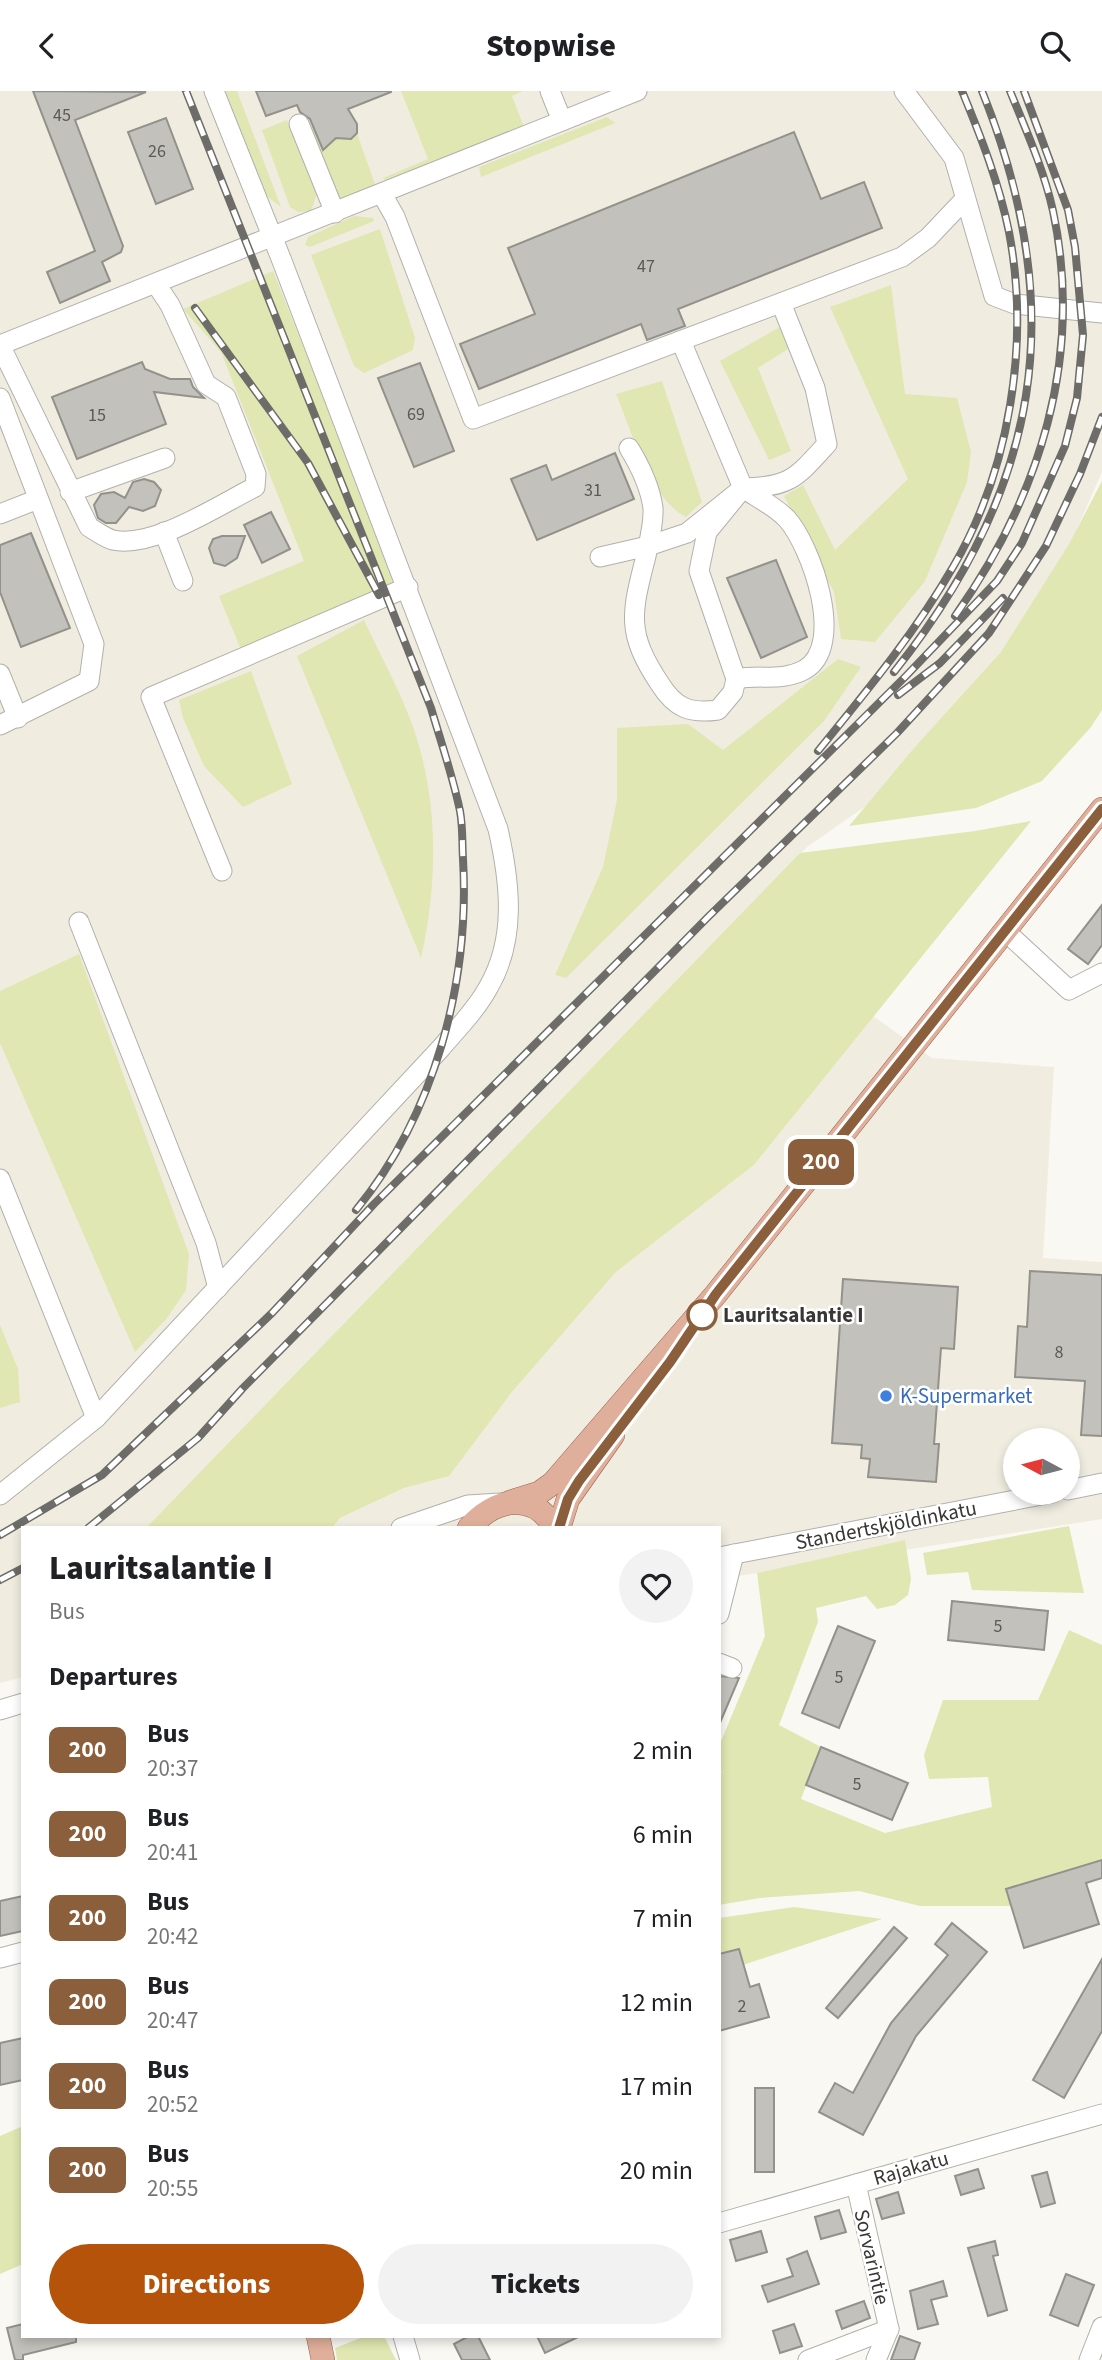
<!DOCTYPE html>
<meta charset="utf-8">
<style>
:root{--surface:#fff;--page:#f2f2f2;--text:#202124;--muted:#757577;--accent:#b45309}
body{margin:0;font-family:"Source Sans 3",sans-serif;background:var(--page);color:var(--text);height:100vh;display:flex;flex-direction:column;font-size:26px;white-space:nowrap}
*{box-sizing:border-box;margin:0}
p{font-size:23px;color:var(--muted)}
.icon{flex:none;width:38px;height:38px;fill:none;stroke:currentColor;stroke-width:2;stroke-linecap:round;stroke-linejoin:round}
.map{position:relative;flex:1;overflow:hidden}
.details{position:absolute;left:21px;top:1435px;width:700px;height:812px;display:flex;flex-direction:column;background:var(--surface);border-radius:0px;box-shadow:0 4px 10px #0003}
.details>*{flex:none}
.badge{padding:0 14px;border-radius:10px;font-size:24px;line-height:46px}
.needle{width:46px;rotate:277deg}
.tools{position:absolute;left:1003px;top:1337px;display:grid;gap:14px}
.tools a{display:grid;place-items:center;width:77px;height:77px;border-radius:50%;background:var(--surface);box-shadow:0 4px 10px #0003;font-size:35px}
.map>.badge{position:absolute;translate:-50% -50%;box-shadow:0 0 0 4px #fff}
h2{padding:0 28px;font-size:26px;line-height:63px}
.round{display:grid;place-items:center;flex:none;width:74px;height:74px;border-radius:37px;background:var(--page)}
.overview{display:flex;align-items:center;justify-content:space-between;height:119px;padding:0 28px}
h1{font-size:33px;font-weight:800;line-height:52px}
.action{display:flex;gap:14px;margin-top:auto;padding:14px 28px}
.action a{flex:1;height:80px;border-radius:42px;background:var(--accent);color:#fff;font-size:28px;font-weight:800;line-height:80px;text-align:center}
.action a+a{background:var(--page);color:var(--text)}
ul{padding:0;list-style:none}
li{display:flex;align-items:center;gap:21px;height:84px;padding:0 28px}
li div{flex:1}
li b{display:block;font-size:26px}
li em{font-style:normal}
li .badge{min-width:77px;font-weight:700;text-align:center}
header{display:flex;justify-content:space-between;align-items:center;height:91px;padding:0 28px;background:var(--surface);font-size:32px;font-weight:800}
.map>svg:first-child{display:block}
</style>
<header><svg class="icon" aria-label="back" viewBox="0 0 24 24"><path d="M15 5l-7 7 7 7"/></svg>Stopwise<svg class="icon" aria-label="search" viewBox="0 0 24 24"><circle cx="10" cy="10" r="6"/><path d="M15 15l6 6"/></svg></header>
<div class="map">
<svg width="1102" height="2269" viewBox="0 0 1102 2269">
<rect width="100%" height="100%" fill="#faf8f2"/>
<g fill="#f0ede0" fill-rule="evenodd">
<path d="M0,0h1102v381l-62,140 -131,164 -102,71 -651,674 -10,7h-123v149l-23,6z"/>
<path d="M873,925l59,42 122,9 -11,191 59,4v257l-383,60v-51h-387l8,-10 64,-30 45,-13 63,-83 104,-120 138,-107zM1015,1349h53v53h-53z"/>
</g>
<g fill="#e0e7b2">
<path d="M223,0h14l44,116 -12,-9 -7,-9z"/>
<path d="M401,0h122l-11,5 12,31 -139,53 -2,-2 45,-19z"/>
<path d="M349,20l26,73 -1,3 -36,13 -29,-72z"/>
<path d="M607,26l8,6 -134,54 -2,-10z"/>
<path d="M287,29l30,74 -6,17 -13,1 -8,-5 -28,-77z"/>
<path d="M354,125l19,2 1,3 -64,26 -5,-2 3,-8z"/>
<path d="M380,138l35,109 -2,12 -49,23 -10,-7 -43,-111z"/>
<path d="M273,180l124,310 -156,69 -22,-54 85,-35 -83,-209 -38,-43z"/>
<path d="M891,194l14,109 52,4 14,54 -4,30 -42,99 -50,61 -34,-3 -7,-47 -50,-96 19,-11 32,65 73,-71 -78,-172z"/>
<path d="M780,236l8,22 -30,19 33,83 -22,9 -49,-99z"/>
<path d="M662,290l40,121 -16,15c-37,-19 -54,-86 -70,-123z"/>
<path d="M1102,390v229l-11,17 -49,54 -66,27 -127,18 65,-78 87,-96 68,-108z"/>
<path d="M364,529c16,35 36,70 49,107 26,74 25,155 8,231l-124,-302z"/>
<path d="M838,568l23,8 -37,54 -258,257 -11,-3 48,-108 14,-67v-72l71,-4 35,26z"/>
<path d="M251,580l41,113 -49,23 -39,-41 -21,-48 -4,-18z"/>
<path d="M1031,730l-277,344 -138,107 -104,120 -63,84 -45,12 -64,30 -8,10h-186l654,-675 175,-22z"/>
<path d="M79,863l110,300 -3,36 -19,28 -32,34 -135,-309v-52z"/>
<path d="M0,1234l18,44 2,33 -20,6z"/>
<path d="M1069,1435l15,67 -112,-3 -4,-18 -41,3 -4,-22z"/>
<path d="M905,1449l6,39 -3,16 -13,10 -18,4 -11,-13 -50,12 2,14 -39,103 42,22 -20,52 84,34 107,-26 -4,-30 -59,2 -5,-24 19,-55h95l31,-70 33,15v215l-96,29 5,17h-91l-61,-15 -99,7 -41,7v-127l3,-7h-3v-25l46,-110 -8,-63z"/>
<path d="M794,1816l88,12 -139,46 -4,-16 -20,5v-36z"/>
<path d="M23,2035v138l-23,10v-138z"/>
<path d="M366,2245h18l12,24h-59l-2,-12z"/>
</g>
<g fill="#c2c1bb" stroke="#92918b" stroke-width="2">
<path d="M33,0l113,1 -71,28 48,126 -2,6 -19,10 8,19 -50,22 -13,-31 48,-21z"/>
<path d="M256,0h135v1l-43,17 9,15v9l-6,6 -15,-1 -13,12 -13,-31 -10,-7 -3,-7 -31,11z"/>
<path d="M166,27l27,71 -37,15 -28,-72z"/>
<path d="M794,41l27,67 43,-17 18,46 -204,81 7,17 -38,14 -6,-16 -162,65 -19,-45 75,-30 -27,-66z"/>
<path d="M142,271l3,7 25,10h20l3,8 11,11 -50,-6 12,32 -89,35 -25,-62z"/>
<path d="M420,272l34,88 -40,16 -36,-89z"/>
<path d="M615,362l19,46 -97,41 -26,-61 35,-14 6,15z"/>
<path d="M144,388l10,3 7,8 -6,16 -12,5 -14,-4 -13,16h-10l-8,-5 -4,-13 7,-11 13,-2 11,6 8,-16z"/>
<path d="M271,421l19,37 -28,14 -18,-38z"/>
<path d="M31,442l39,95 -49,19 -21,-55v-47z"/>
<path d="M222,445h23l-8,22 -12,8 -11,-3 -5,-15 4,-9z"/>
<path d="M776,469l31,77 -46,21 -34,-80z"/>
<path d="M1102,814v40l-14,19 -20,-15z"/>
<path d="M1030,1180l72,4v161l-21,-1 4,-54 -70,-4 3,-51 9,1z"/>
<path d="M843,1188l115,8 -4,62 -13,-1 -7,96h5l-3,38 -68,-5 2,-18 -9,-1 1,-13 -30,-2z"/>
<path d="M952,1510l96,10 -4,39 -96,-10z"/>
<path d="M838,1535l37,15 -36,87 -37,-15z"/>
<path d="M719,1585l20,2 -20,47z"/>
<path d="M821,1656l87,36 -16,37 -86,-35z"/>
<path d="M1102,1769v18l-16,5 13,41 -75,24 -18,-59z"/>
<path d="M23,1805v35l-23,5v-35z"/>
<path d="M952,1832l35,29 -71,84 -53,99 -44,-23 16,-29 18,10 38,-70 57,-68 -13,-11z"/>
<path d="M894,1836l13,11 -69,80 -12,-10z"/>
<path d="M739,1858l11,38 9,-3 10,33 -50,14v-77z"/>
<path d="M1102,1868v72l-38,67 -31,-18z"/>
<path d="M23,1947v42l-23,5v-42z"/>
<rect x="755" y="1997" width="19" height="84"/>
<path d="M978,2078l6,19 -23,7 -6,-19z"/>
<path d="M1047,2081l8,31 -14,4 -9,-31z"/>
<path d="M898,2101l6,21 -22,6 -6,-20z"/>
<path d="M839,2119l7,22 -25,7 -6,-22z"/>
<path d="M761,2140l6,21 -31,9 -6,-21z"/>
<path d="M995,2150l3,14 -5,1 14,54 -19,6 -20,-68z"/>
<path d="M807,2160l12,33 -51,18 -6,-16 31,-10 -6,-17z"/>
<path d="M1066,2183l28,11 -16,41 -28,-11z"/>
<path d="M943,2190l4,15 -16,4 7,24 -20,5 -8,-38z"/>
<path d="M864,2210l6,17 -28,11 -6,-18z"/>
<path d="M23,2233v12h53v6l-53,13v5h-8l-8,-32z"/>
<path d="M794,2233l8,22 -22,7 -7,-22z"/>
<path d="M469,2245h9l12,24h-28l-8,-16z"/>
<path d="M537,2245h43l-35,17z"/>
<path d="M900,2245l20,7 -6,17h-23z"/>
</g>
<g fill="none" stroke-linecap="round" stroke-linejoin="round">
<g stroke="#b2b0ab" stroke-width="21">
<g id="minor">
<path d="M550,0l12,30"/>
<path d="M904,0l50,67 40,138 21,8 87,9"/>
<path d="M299,33l36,89"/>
<path d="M382,103l13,23 78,202 429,-162 26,-19 37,-39"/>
<path d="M0,254l637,-254"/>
<path d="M0,254l89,182c7,4 16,11 24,13 40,9 106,-35 142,-53l1,-13 -30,-77 -20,-13 -36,-79 -14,-21"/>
<path d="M0,307l94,246 -5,37 -89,44"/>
<path d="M629,357c11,18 21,38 24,60 1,15 -4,34 -7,48 -15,58 -20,77 14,128 15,24 30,30 58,26l15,-18 3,-13 -37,-108 8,-39 36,-44 -62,-147"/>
<path d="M743,397c47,-1 53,-10 84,-44l-12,-56 -34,-85"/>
<path d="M70,401l95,-34"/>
<path d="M0,423l38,-15"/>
<path d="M164,441l19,49"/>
<path d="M600,466l48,-11 39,-13 56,-45c13,9 33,19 44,31 24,27 60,127 17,151 -23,12 -45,4 -68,9"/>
<path d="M0,583l18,44"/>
<path d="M222,780l-71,-174 257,-110"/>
<path d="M79,831l127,321 12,45"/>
<path d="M1005,840l64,59 33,-17"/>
<path d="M0,1088l96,239"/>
<path d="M1068,1399l34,-7"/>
<path d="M0,1404l96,-77 345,-370c16,-19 35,-38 47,-60 29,-49 22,-106 10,-159l-216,-568 -68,-170"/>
<path d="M401,1437l67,-23 32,-2"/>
<path d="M719,1466l333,-64"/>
<path d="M719,1523l15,-60"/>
<path d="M719,1572l13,5"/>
<path d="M0,1619l23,-7"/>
<path d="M0,1867l23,-6"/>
<path d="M719,2132l383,-109"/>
<path d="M403,2245l7,24"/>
<path d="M808,2269l81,-31 -33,-145"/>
<path d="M876,2269l13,-31"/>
<path d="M1089,2269l13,-33"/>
</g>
</g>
<g stroke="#97624c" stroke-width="24">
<g id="major">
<path d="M510,1411l29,-9 14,-10 163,-189 386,-485"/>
<path d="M469,1437c25,-29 64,-38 86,0"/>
<path d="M559,1437l9,-29 45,-64"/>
<path d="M318,2245l5,24"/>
</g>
</g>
<use href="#minor" stroke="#fff" stroke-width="19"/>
<use href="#major" stroke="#dfaf9b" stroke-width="23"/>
<g stroke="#6d6c69" stroke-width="8">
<g id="rail">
<path d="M186,0l245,617c10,34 22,69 29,103 3,16 2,33 3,48 7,123 -28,255 -107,351"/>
<path d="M195,217l113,155 71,132"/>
<path d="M955,525c85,-120 129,-259 98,-405 -9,-41 -27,-81 -43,-120"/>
<path d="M894,581c147,-184 176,-362 88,-581"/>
<path d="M898,604l42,-32 63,-65"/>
<path d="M818,660c48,-59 97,-118 135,-184 57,-97 77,-225 56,-335 -10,-49 -28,-95 -47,-141"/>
<path d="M88,1437l110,-90 45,-50 465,-471 189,-184 92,-100 57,-87 34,-72 22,-57"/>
<path d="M0,1444l102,-60 170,-162 102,-109 532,-528 91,-95 25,-38 43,-97 12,-48 6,-63 -8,-88 -7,-37 -44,-119"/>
<path d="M0,1489l23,-12"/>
</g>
</g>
<use href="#rail" stroke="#fff" stroke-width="5" stroke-dasharray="16" stroke-linecap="butt"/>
</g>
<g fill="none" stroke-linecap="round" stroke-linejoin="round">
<g stroke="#fff" stroke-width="16">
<path id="line" d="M559,1437l9,-29 11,-18 91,-119 46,-68 386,-485"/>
</g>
<use href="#line" stroke="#8b5e3c" stroke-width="10"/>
</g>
<circle fill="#fff" stroke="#8b5e3c" stroke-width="3.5" cx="702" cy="1224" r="14"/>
<circle fill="#3f7fe0" stroke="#fff" stroke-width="2.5" cx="886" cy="1305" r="7"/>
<g text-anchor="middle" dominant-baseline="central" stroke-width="5" stroke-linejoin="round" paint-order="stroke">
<g font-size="18" fill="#5a5a56">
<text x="62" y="24">45</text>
<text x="157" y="60">26</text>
<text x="646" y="175">47</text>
<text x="416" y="323">69</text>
<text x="97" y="324">15</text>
<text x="593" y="399">31</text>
<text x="1059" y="1261">8</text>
<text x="998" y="1535">5</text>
<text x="839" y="1586">5</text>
<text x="857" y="1693">5</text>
<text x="742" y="1915">2</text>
</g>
<g font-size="21" font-weight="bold" fill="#383735" stroke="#fff" text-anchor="start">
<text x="723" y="1224">Lauritsalantie I</text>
</g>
<g font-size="21" fill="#366cbe" stroke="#fff" text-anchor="start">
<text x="900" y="1305">K-Supermarket</text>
</g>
<g font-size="21" fill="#383735" stroke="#fff">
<text transform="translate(886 1434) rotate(-11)">Standertskjöldinkatu</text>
<text transform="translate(911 2077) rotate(-16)">Rajakatu</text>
<text transform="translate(872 2166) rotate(77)">Sorvarintie</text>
</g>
</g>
</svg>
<div class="tools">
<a><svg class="needle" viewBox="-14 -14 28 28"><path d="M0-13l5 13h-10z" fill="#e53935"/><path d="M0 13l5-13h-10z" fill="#757577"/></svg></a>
</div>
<b class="badge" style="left:821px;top:1071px;background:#8b5e3c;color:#fff">200</b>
<section class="details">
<div class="overview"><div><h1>Lauritsalantie I</h1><p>Bus</p></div><a class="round"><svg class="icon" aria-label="heart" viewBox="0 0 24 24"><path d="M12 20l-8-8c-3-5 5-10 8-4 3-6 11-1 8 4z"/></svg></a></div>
<h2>Departures</h2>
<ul>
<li><span class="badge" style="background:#8b5e3c;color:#fff">200</span><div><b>Bus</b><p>20:37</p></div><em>2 min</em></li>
<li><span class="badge" style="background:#8b5e3c;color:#fff">200</span><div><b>Bus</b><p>20:41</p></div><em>6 min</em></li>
<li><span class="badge" style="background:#8b5e3c;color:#fff">200</span><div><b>Bus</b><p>20:42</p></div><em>7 min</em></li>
<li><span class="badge" style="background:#8b5e3c;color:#fff">200</span><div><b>Bus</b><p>20:47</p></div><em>12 min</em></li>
<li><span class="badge" style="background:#8b5e3c;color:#fff">200</span><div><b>Bus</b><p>20:52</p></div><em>17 min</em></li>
<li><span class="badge" style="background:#8b5e3c;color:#fff">200</span><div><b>Bus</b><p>20:55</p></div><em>20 min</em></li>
</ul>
<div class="action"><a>Directions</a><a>Tickets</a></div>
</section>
</div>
